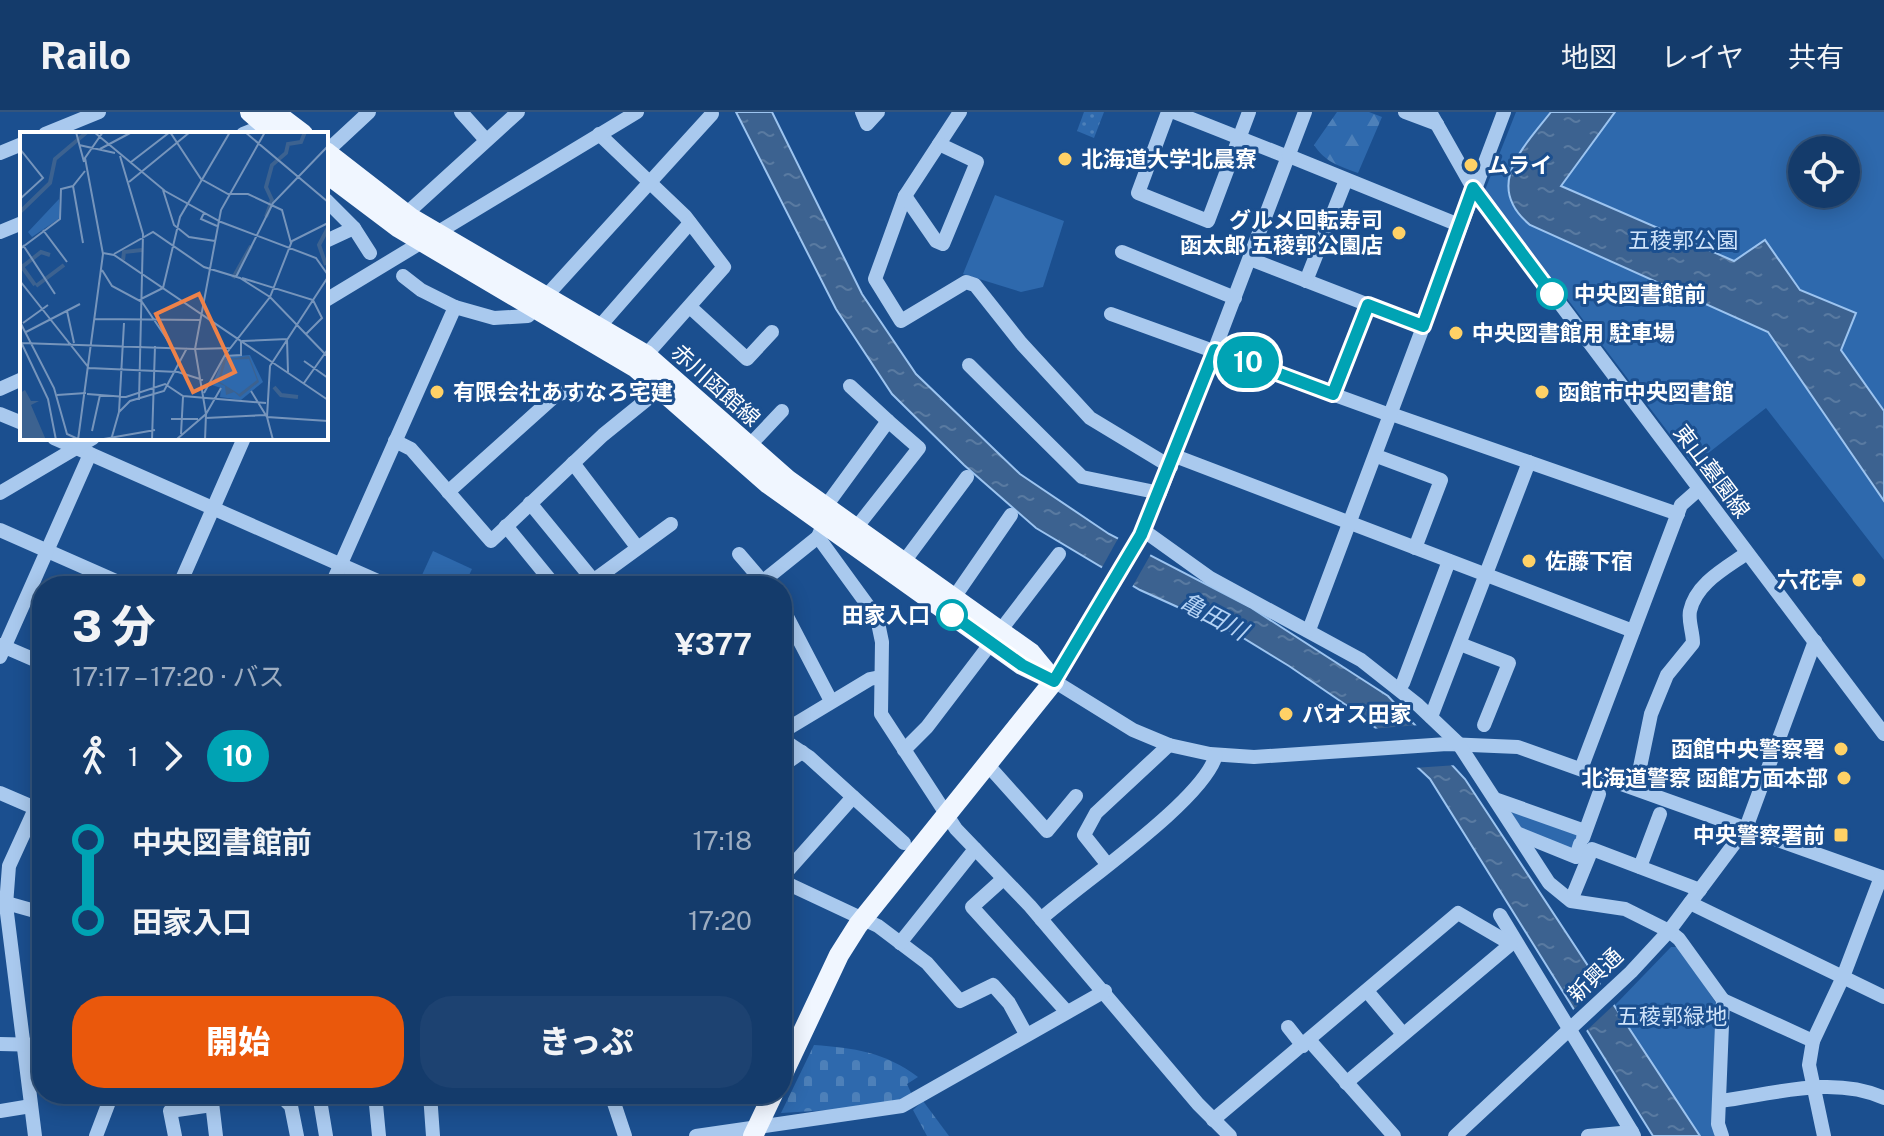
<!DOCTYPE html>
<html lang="ja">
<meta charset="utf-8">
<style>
:root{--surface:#143b6b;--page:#1d4271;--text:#f1f3f6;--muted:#9dadc1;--line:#33557e;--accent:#ea580c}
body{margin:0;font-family:"Public Sans","Noto Sans JP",sans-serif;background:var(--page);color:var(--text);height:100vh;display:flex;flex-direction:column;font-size:30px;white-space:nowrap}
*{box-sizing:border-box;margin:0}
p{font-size:26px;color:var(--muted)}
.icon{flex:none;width:44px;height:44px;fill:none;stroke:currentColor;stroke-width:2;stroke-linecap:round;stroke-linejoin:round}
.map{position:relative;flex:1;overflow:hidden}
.sheet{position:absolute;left:32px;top:464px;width:760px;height:528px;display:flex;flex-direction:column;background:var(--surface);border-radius:32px;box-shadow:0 4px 20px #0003,0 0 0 2px var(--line)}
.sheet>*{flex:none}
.badge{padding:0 16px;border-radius:26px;font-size:28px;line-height:52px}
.fabs{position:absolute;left:1788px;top:24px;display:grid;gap:16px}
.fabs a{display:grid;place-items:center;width:72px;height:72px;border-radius:50%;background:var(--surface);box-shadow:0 4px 20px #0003,0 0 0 2px var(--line);font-size:40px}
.map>.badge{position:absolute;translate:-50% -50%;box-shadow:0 0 0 4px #fff}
.legs{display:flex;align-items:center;gap:12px;height:88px;padding:0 40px;font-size:26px}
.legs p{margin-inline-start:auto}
.headline{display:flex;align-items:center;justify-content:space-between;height:136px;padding:0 40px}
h1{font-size:44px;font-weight:800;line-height:60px}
.primary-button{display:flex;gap:16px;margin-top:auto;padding:16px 40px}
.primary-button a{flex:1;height:92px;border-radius:32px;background:var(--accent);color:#fff;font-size:32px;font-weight:800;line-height:92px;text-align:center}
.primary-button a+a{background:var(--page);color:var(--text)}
ul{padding:0 40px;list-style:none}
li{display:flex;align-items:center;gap:28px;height:80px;font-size:30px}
li i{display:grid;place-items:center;width:12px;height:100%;margin:0 10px;background:currentColor}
li i::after{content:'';width:20px;height:20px;margin:-10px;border:6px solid;border-radius:50%;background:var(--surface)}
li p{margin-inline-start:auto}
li:first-child i{background:linear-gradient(#0000 50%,currentColor 0)}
li:last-child i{background:linear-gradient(currentColor 50%,#0000 0)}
header{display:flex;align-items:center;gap:48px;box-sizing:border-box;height:112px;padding:0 40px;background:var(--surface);border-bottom:2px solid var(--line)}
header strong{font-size:38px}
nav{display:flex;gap:44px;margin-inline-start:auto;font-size:28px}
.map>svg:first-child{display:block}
</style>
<header>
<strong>Railo</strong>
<nav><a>地図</a><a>レイヤ</a><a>共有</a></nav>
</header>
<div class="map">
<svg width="1884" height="1024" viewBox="0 0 1884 1024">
<defs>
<pattern id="grass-dots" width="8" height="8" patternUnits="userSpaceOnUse" patternTransform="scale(2)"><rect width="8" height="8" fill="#2e69ad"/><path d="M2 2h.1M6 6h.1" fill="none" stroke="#4d80b9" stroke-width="1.8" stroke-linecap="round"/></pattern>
<pattern id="forest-firs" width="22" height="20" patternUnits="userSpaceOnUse" patternTransform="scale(2)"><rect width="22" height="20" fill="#2e69ad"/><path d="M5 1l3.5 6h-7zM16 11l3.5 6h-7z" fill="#4d80b9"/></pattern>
<pattern id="cemetery-stones" width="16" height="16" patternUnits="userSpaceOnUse" patternTransform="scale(2)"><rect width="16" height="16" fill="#2e69ad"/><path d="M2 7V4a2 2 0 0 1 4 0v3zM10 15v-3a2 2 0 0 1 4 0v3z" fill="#4d80b9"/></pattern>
<pattern id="water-ripples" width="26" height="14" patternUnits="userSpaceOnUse" patternTransform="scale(2)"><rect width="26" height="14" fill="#3c6290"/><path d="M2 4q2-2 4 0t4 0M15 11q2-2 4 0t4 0" fill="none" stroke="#597aa1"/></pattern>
</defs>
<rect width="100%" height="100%" fill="#1b4f8f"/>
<path fill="url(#grass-dots)" d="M1084,0h20l-10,26 -17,-7z"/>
<path fill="url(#forest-firs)" d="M1337,0h32l13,5 -24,56c-19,-7 -33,-11 -44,-28z"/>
<g fill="url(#cemetery-stones)">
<path d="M814,933c40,3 71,7 104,32l-11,7 5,11 -33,12 -98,6z"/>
<path d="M923,989l26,35h-22l-14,-26z"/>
</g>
<g fill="#2e69ad" fill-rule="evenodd">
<path d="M1516,0h368v448l-118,-152 -73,57 -208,-275zM1802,38h44v44h-44z"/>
<path d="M995,83l69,26 -21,66 -22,5 -58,-18z"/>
<path d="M433,439l39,18 -8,17h-47z"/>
<path d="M1509,696l71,24 -8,20 -49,-20z"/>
<path d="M1671,835h8l37,56 -2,133h-19l-80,-131z"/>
</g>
<g fill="url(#water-ripples)" stroke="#9cc4f0" stroke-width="2">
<path d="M736,0h36l90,182 54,80 104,100 89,60 141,73 138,89 77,83 235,357h-47l-223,-357 -65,-61 -76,-52 -54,-33 -95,-43 -104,-62 -72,-63 -72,-71 -56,-85z"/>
<path d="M1551,0h64l-54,74 173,75 31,-21 35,50 56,23 -15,37 43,61v90l-116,-169 -238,-107c-47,-39 -7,-77 21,-113z"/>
</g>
<g fill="#1b4f8f">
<path d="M1120,423l32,17 -21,37 -31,-18z"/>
<path d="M1420,613l37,40 -44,3 -43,-39z"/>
<path d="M1603,870l14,20 -32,30 -13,-21z"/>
</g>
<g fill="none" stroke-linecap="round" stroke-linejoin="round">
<g stroke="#a9c9ee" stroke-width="14">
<path d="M461,0l25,28"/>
<path d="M862,0l5,12 11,-12"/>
<path d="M960,0l-55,84 -30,83 26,42 65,-39 9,3 46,58 69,75 81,49"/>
<path d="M1168,0l-30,81 70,28 41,-109"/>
<path d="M1174,0l114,45"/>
<path d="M1305,0l-145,381 -34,70 -72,118 79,49 36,15 41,9 44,3 193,-13 71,3 366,131"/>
<path d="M1405,0l32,12"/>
<path d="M1430,0l43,76 411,546"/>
<path d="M45,22l54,-22"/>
<path d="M243,22l10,-4 14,-15"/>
<path d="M599,22l86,82 39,51 -78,88"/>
<path d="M326,40l43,-40"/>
<path d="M0,41l22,-9"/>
<path d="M1289,44l170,69"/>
<path d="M905,84l31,45 7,3 34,-82 -38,-18"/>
<path d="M326,88l28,28 16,25"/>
<path d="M406,102l112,-102"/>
<path d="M0,120l22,-9"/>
<path d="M326,129l28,-13"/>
<path d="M1122,140l113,46"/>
<path d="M1250,147l173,67"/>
<path d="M403,164l18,14 34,17"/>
<path d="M1306,169l38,-96"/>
<path d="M326,188l311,-188"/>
<path d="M690,195l57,52 25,-27"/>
<path d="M1111,202l279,101"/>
<path d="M600,214l90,-103"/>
<path d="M969,253l113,112 78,16"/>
<path d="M850,274l38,35"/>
<path d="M0,277l22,-10"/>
<path d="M1333,282l35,-89"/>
<path d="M0,302l22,9"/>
<path d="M1391,302l287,100"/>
<path d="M54,326l335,148"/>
<path d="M395,329l16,8 80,92 112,-106 58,-47"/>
<path d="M749,334l33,-35"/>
<path d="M1175,344l458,175"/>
<path d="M1382,346l59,22 -26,68"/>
<path d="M573,351l64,84"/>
<path d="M448,380l108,-97 10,-3 10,3"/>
<path d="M0,381l93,-55"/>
<path d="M530,391l63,77"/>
<path d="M826,394l62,-85 31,27 -63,80"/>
<path d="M823,413l-5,12 59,81 5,24 -1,72 75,115 74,77 168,198 32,32"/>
<path d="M506,414l49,60"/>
<path d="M0,418l127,56"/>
<path d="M1143,418l67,48 151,82 57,45 40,38 91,140 22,18 54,8 44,22 10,8 44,61 -5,124 4,12"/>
<path d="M739,442l23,27"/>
<path d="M903,451l64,-86"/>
<path d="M179,474l65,-148"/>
<path d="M331,474l124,-279 39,11 34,-2 184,-202"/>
<path d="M586,474l85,-62"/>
<path d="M694,474l6,-4 2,4"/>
<path d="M757,474l61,-49"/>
<path d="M953,487l58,-84"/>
<path d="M782,495l49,94"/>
<path d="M1309,518l195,-518"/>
<path d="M1000,519l59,-77"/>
<path d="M1460,532l49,19 -25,62"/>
<path d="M0,533l42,18"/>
<path d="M0,545l90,-203"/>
<path d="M1403,571l46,-122"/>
<path d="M1431,605l98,-255"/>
<path d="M782,620l88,-53 10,-2"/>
<path d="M782,627l27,18 95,86"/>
<path d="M904,638l23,-23 64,-84"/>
<path d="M986,651l61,68 29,-35"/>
<path d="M782,654l20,-14"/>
<path d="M1581,657l100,-264 17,-15"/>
<path d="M1639,660l12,-58 16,-39 26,-32c0,-11 -5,-22 -3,-32 6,-28 36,-43 57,-58"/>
<path d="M0,681l42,18"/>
<path d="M1495,687l90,32"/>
<path d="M35,697l-26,57 -3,39 29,231"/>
<path d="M1519,722l57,23 4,-13"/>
<path d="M1583,726l16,-44"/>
<path d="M1107,752l-23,-29 12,-22 73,-68"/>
<path d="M1640,755l20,-53"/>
<path d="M782,765l71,-80"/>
<path d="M1002,768l-30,27 95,105"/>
<path d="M782,769l96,45 49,37 33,38 33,-16 16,18 17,31"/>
<path d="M1574,781l18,-44 108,41"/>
<path d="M1690,791l194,94"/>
<path d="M0,794l10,-2 32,9"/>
<path d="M1500,803l132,217"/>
<path d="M1041,807c40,-36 163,-119 175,-164"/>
<path d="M900,831l75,-94"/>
<path d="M1367,879l36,43"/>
<path d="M1723,888l90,41"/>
<path d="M1288,915l15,19"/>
<path d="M1309,928l85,96"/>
<path d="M0,932l42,1"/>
<path d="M211,982l5,42"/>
<path d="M279,982l12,12 6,30"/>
<path d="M319,982l7,42"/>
<path d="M375,982l4,42"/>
<path d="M430,982l3,42"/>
<path d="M611,982l14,42"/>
<path d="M1720,989c53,-7 114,-26 164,-3"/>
<path d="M0,999l31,-5"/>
<path d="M1213,1008l245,-207 53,31 -165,139"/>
<path d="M96,1024l16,-42"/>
<path d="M175,1024l-5,-25 42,-6"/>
<path d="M696,1024l206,-30 203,-115"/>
<path d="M1455,1024l176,-164 38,-41 77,-103 69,-187"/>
<path d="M1588,1024l44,-4 2,4"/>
<path d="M1824,1024l-15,-71 4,-24 30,-64 38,-100"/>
</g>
<g stroke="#f0f6ff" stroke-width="20">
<path d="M250,0l25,22"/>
<path d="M274,0l29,22"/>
<path d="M326,40l85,66 235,137 142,125 243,173 23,28"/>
<path d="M326,61l73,55 237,140 131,115 255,182 25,12"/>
<path d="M782,964l57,-121 19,-30 196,-244"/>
<path d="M753,1024l20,-42"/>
</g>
</g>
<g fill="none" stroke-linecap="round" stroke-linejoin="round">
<g stroke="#fff" stroke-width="18">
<path id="line-1" d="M952,503l70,50 32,16 87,-146 74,-185 118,44 35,-89 55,21 50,-138 79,106"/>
</g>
<use href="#line-1" stroke="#00a3b4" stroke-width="12"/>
</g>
<g fill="#ffd166" stroke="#1b4f8f" stroke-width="3">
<circle cx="1065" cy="47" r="8"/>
<circle cx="1471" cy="53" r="8"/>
<circle cx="1399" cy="121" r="8"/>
<circle cx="1456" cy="221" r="8"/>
<circle cx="437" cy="280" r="8"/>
<circle cx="1542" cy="280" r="8"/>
<circle cx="1529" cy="449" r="8"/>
<circle cx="1859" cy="468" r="8"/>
<circle cx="1286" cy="602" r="8"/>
<circle cx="1841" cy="637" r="8"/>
<circle cx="1844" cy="666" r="8"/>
<rect x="1833" y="715" width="16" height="16" rx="4"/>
</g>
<g fill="#fff" stroke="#00a3b4" stroke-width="4">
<circle cx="1552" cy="182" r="14"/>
<circle cx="952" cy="503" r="14"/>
</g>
<g text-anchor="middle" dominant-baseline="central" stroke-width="6" stroke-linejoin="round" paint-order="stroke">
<g font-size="22" font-weight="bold" fill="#fff" stroke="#1b4f8f" text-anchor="start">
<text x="1081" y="47">北海道大学北晨寮</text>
<text x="1487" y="53">ムライ</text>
<text x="1383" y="108" text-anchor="end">グルメ回転寿司<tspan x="1383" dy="25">函太郎 五稜郭公園店</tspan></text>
<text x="1472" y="221">中央図書館用 駐車場</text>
<text x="453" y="280">有限会社あすなろ宅建</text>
<text x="1558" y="280">函館市中央図書館</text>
<text x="1545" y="449">佐藤下宿</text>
<text x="1843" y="468" text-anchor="end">六花亭</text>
<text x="1302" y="602">パオス田家</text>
<text x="1825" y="637" text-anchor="end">函館中央警察署</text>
<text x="1828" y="666" text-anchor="end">北海道警察 函館方面本部</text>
<text x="1825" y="723" text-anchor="end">中央警察署前</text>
</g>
<g font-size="22" fill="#cfe3fa" stroke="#1b4f8f">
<text x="1683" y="128">五稜郭公園</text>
<text x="1672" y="904">五稜郭緑地</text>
</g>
<g font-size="22" font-weight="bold" fill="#fff" stroke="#1b4f8f" text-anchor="start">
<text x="1574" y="182">中央図書館前</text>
<text x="930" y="503" text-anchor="end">田家入口</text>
</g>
<g font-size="22" fill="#fff" stroke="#1b4f8f">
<text transform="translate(716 273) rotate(42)">赤川函館線</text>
<text transform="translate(1712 359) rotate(53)">東山墓園線</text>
<text transform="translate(1595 863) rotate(-44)">新興通</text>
</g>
<g font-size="24" font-style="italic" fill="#b5d3f5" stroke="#1b4f8f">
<text transform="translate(1214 504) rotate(28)">亀田川</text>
</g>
</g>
<g transform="translate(20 20)">
<rect width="308" height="308" fill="#1b4f8f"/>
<path d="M39,67l1,19 -28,19 -4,-5zM230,223l13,27 -22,18 -21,-3 1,-9 -9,-3 12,-28z" fill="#2e69ad"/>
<path d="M229,224l10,26 -19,15 -6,-5 -8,3 -1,-9 -7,-3 5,-23zM229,227l8,21 -18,14 -19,-12 6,-22zM5,258l6,11h8l-8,4 15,35h-26v-47z" fill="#3c6290" fill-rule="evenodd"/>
<path fill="none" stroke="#3c6290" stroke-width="4" d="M0,80l30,-29 5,-24 32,-27M246,85l6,-17 -6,-13 6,-22 14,-12 2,-9 13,-2 4,-10M103,128l1,-8 18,-2M0,132l15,21M306,133l-7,-20 9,-17M2,135l19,-15 9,3M213,146l18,-32M16,154l28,-21M254,255l7,8 17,2"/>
<path fill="none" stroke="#7695bc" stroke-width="2" d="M56,0l8,30M74,0l71,59 56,31 95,36 12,17M225,0l83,70M59,13l36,8M0,17l23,29 -23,21M80,17l32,-17M100,24l23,78 -4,166M111,30l39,-30 31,47 27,15h20l34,16 9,33M109,50l61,-50M53,54l10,57M143,58l11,35 15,12 26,4M184,81l-3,6 16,7M23,98l24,32M3,113l32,49M0,117l40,-30 1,-30 12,-3 12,-15M83,121l11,2 214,145M94,122l39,-22 51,35 36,11 30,19 58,60M82,138l10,16 30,16 29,43M216,145l37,-74 55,-57M222,146l71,22 9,18 -16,16M0,149l69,87 89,4 25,8M119,168l24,-12 17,-71 50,-85M47,179l7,32M75,187l106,1M0,190l34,66 13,46 11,5M3,191l25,-18M6,200l54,-28M222,209l45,-2 1,33M1,210l27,57 8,41M1,211l174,6M175,217l26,-139 44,-78M205,224l16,-1v-14M284,229l24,17M284,251l24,-34M231,259l16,26 61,4M184,261l21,-38 45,-58 22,-56 36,-18M67,262l39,3 39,-13 18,12 83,7M37,263l29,-2M99,280l5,-89M186,286l60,-3M151,287h27M72,299l8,-36M161,302l2,-37M157,307l29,-25 -11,-65 36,-1M58,308l25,-186 -18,-96 18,-26M78,308l57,-10M91,308l8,-28 11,-11 34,-10 23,-43M132,308l3,-94M135,308h36M185,308l1,-26 15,-26M253,308l-6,-23 3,-51 58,-89"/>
<path fill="#ee8249" fill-opacity="0.15" stroke="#ee8249" stroke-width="4" d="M179,162l36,78 -42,20 -37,-78z"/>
<rect width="308" height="308" fill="none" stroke="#fff" stroke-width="4"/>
</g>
</svg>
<div class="fabs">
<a><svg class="icon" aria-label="locate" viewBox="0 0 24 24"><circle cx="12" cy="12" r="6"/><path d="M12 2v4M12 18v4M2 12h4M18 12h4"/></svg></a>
</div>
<b class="badge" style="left:1248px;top:250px;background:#00a3b4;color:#fff">10</b>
<section class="sheet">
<div class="headline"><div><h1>3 分</h1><p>17:17 – 17:20 · バス</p></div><b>¥377</b></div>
<div class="legs"><svg class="icon" aria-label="walk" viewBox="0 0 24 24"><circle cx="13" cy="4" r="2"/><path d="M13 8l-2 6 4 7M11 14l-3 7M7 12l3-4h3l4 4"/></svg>1<svg class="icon" aria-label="forward" viewBox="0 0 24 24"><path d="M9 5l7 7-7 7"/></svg><b class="badge" style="background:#00a3b4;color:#fff">10</b></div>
<ul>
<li><i style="color:#00a3b4"></i><b>中央図書館前</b><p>17:18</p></li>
<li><i style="color:#00a3b4"></i><b>田家入口</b><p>17:20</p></li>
</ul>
<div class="primary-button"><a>開始</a><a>きっぷ</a></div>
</section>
</div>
